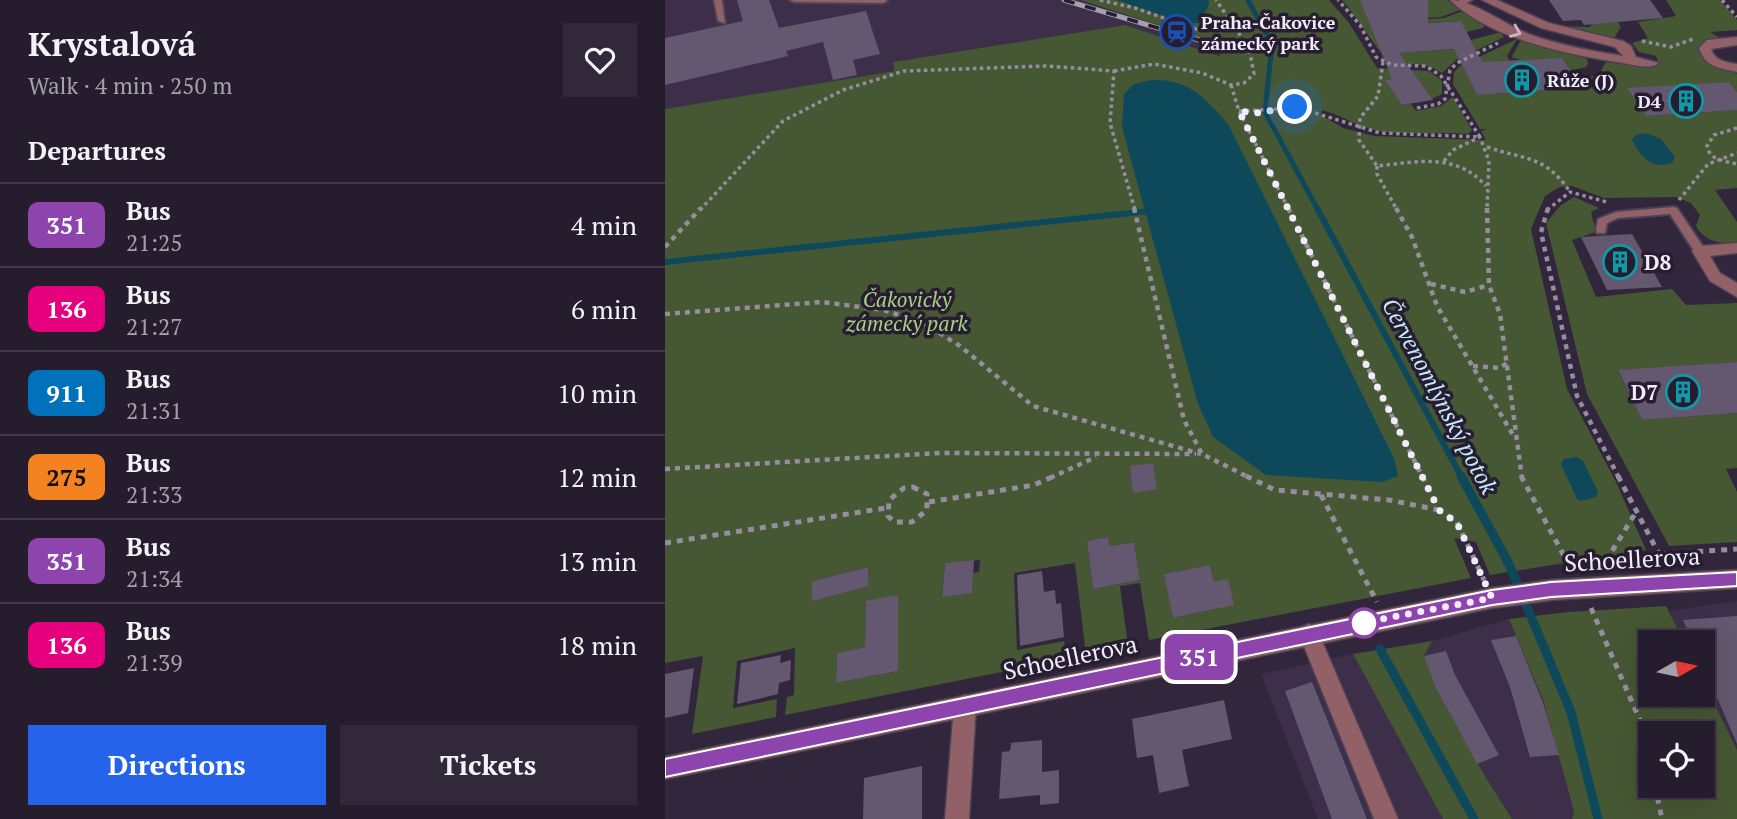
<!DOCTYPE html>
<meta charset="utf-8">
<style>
:root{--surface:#251c2d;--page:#312939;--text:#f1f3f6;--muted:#a3a1aa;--line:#423a49;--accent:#2563eb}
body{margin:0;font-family:"PT Serif",serif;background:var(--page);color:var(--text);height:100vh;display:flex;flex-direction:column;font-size:26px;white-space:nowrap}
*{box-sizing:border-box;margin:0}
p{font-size:23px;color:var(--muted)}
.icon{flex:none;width:38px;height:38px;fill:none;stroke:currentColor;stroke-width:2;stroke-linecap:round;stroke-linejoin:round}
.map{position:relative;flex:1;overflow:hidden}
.drawer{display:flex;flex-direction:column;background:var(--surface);width:665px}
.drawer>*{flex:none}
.badge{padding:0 14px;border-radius:10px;font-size:24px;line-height:46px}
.needle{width:46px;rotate:81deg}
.controls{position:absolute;left:973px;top:630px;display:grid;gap:14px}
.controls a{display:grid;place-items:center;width:77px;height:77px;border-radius:0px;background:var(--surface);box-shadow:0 7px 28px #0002,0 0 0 2px var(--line);font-size:35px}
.you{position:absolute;width:35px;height:35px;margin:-18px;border:5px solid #fff;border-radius:50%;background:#1a73e8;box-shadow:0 0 0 10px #1a73e833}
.map>.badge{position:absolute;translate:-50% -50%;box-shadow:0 0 0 4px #fff}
h2{padding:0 28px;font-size:26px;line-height:63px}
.round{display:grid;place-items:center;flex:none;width:74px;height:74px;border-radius:0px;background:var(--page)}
.summary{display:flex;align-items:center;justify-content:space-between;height:119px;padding:0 28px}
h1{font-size:33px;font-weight:700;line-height:52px}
.button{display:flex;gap:14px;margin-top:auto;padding:14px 28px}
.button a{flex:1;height:80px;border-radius:0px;background:var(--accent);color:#fff;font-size:28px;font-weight:700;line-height:80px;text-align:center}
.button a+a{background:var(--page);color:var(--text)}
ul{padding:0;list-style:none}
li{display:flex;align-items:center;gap:21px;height:84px;padding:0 28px;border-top:2px solid var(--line)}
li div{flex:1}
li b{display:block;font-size:26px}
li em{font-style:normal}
li .badge{min-width:77px;font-weight:700;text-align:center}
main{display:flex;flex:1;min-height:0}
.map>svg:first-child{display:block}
</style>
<main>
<section class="drawer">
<div class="summary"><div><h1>Krystalová</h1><p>Walk · 4 min · 250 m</p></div><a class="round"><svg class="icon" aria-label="heart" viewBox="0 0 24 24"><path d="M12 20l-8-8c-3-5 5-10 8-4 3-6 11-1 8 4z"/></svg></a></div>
<h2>Departures</h2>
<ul>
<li><span class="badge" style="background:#8e44ad;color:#fff">351</span><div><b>Bus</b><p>21:25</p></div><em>4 min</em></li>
<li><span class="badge" style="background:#e6007e;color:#fff">136</span><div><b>Bus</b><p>21:27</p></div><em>6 min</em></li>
<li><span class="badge" style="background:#0072bc;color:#fff">911</span><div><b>Bus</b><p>21:31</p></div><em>10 min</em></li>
<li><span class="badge" style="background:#f58220;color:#111">275</span><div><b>Bus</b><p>21:33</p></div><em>12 min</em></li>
<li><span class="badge" style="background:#8e44ad;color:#fff">351</span><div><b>Bus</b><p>21:34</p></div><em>13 min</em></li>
<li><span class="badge" style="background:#e6007e;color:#fff">136</span><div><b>Bus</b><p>21:39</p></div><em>18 min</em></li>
</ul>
<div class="button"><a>Directions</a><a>Tickets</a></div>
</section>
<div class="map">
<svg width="1072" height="819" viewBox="0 0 1072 819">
<rect width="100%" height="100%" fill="#31263c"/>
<g fill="#3d2f4a">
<path d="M0,0h415l148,46 -9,10 -94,-31 -232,37 1,9 -229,38z"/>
<path d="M1072,601v149l-34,-70v-38h-19l-15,-31z"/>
<path d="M844,619l34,81 31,111 -2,8h-60l-35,-55 -41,-76 -12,-32 8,-15z"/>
<path d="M688,654l90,165h-125l-57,-145z"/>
</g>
<g fill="#465734" fill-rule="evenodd">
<path d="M415,0h37l21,6 71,-2 -1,-4h121l20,23 28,45 52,3 13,10v13l-16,8 6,-3 -17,-24 -29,5 16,25 9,-1 5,7 25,-5 12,-9 19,33 -4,4c-30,-3 -60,2 -89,-3 -21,-4 -38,-16 -57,-21l-1,5 22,13 31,8 112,4 -5,-9 6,-2h-7l-27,-45 1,-12 6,-6 57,-27 -10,17 4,8 -47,5 13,26 103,-7 -4,-8 22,-5 8,-13 38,5 -1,-3 16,1 -3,-9 -17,-4 -7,-9 16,-5 -10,-16 38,-6 -10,-16h54l17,20v10l-27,2 12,7 -18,3 -3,11 7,9 29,12v18l-8,-10 -101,7 18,27 91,-6v78l-22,2 22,32v21c-17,1 -32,-1 -41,-17l4,-11 -9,-12 -15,-6 -72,1 -32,-12 -12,1 -15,9 -14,33 36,160 49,93 30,68 -156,25 -14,-33 -22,-4 17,40 -322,62 -9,-57 -20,3 8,60 -42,9 -11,-92 -61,10 3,77 47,-9 3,18 -282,56 2,-18 7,-2 1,-47 -58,13 -4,47 44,-9 -1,18 -84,17 11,-78 -38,7v-554l229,-38 -1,-9 232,-37 94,31 9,-9zM443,537l2,9 24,-4 6,38 -47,9 -6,-48zM315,560l-1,12 -6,1 -1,20 -30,3 3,-33zM545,565l10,43 -47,10 -8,-44zM203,567l1,19 -57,14v-19zM233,595v76l-62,12 1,-30 28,-6 1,-45z"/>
<path d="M677,0h105l13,10 -19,7 -32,2 -36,11 9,24 92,-6 -3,-8 30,-8 3,5 -48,23 -14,13c-21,-14 -33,-5 -53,-12 -6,-2 -37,-51 -47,-61z"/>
<path d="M798,11l22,13 -2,4 -17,4 -6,-11 -36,2 -3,-3 23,-2z"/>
<path d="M950,18l6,9 -7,11 -54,-12 31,1 -1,-2z"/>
<path d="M856,40l66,19 1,5 -2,3 -16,4 -57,-13 -1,-2z"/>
<path d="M909,197l25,11 -8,4 5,20 -24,8 24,57 76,-8 14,16 51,-2v59l-119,9 24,49 95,-7v55l-11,1 11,23v50l-68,4 -82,-152 -41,-171 14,-17z"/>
<path d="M1001,606l18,36h-34v53h53v-15l34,70v69h-165l2,-8 -31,-111 -34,-81 59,-7zM985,733h53v53h-53z"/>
<path d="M767,641l-8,15c22,58 55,111 88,163h-69l-90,-165z"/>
</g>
<g fill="#0d485b">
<path d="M452,0h91l1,4 -9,19h-18z"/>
<path d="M487,80c37,-1 53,18 76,44l166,334 4,18 -15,6 -117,-7 -53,-38 -15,-33 -76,-277 2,-33 10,-10z"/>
<path d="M981,133l15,6 14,18 -3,6c-20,7 -31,-6 -40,-23l4,-5z"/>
<path d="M912,457l6,4 15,31 -2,5 -15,4 -4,-2 -16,-35 3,-5z"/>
</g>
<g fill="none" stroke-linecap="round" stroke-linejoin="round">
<path stroke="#0d485b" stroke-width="5" d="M583,0l24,44 -7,68 53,98"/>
<g stroke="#0d485b" stroke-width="6">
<path d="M652,208l145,270"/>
<path d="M0,262l485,-51 4,3"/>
</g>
<g stroke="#0d485b" stroke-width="9">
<path d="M796,476l48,88 62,148 27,107"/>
<path d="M715,649l94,170"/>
</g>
</g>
<g fill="#645870">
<path d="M72,0h32l10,28 87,-17 14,43 -27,6 4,15 -24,5 -10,-38 -37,9 2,5 -123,29v-47l78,-17z"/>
<path d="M695,0h68v23l33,-2 21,41 80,-4 19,30 -104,7 -23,-46 -55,4 34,47 -31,5 -17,-25 7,-1z"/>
<path d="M884,0h101l13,18 -79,7 -3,-5 -18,1z"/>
<path d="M1064,82l8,10v18l-91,6 -19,-28z"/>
<path d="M967,234l30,53 -55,3 -26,-53z"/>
<path d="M1072,362v51l-95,7 -24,-50z"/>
<path d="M488,463l4,26 -24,4 -3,-27z"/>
<path d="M443,537l2,9 24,-4 6,38 -47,9 -6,-48z"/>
<path d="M309,560l-2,33 -30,4 3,-34z"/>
<path d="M545,565l4,17 14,-3 6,26 -61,13 -9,-44z"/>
<path d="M203,567l1,19 -57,15v-20z"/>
<path d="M377,571l2,21 11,-2 1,14 5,-1 3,34 -44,9 -3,-71z"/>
<path d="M233,595v76l-62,12 1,-30 28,-6 1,-46z"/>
<path d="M1072,616v128l-34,-79v-23h-10l-10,-22z"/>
<path d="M851,636l27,67 16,52 -29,2 -20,-70 -19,-47z"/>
<path d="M781,651l9,24 44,80 -22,9 -41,-76 -12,-32z"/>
<path d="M116,655l-1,8 11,-3 -1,20 -11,3 -1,11 -41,10 4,-41z"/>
<path d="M29,668l-6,45 -23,5v-44z"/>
<path d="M647,682l23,57 32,80h-35l-47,-128z"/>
<path d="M559,700l8,39 -50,11 7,36 -30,7 -6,-38 -16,3 -5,-39z"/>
<path d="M377,740v32l17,-2v33l-19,2v-10l-41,4 3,-47 8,-1 1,-8z"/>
<path d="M257,766v53h-59l1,-41z"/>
</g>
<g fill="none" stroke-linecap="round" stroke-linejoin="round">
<g stroke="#4c4256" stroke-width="4">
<g id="service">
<path d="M49,0h8l3,23 -7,-2z"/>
<path d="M125,0h96l1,1 -4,2 -89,-1z"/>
<path d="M796,0h11l-9,5h-6v-4z"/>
<path d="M1008,207l4,1 27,40 1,3 -1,3h-8l-26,-40 -52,4 -11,5 -2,10h-8l-1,-3 2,-11 18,-7z"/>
</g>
</g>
<g stroke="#4c4256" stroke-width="3">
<g id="minor">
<path d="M785,0c24,0 55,25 79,34 30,11 62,17 94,22l-8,-9 -74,-19 -59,-28h15l52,23 74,18 8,5 5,11 23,6c-8,7 -25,2 -36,0 -54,-8 -133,-24 -173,-63z"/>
<path d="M1072,37v8l-26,4c4,12 15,13 26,15v8c-18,-4 -32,-5 -38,-24l8,-8z"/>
<path d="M1072,243v10l-27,3 10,17 17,10v14l-27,-16 -18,-30 8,-5z"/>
<path d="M644,624l7,3 82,192h-24l-75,-185 3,-7z"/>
<path d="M300,695l8,3 3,8 -7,113h-24l9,-113 3,-8z"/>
</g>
</g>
<g stroke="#4c4256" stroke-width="3">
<path id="tertiary" d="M1072,570v18l-186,12 -59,8 -827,171v-22l827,-169 59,-8z"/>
</g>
<g stroke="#968d9f" stroke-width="3.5" stroke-dasharray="3.5 3.5" stroke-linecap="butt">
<path d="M435,0l35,8 61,21 34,-5"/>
<path d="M1057,0l15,17"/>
<path d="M977,41l29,6 22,-8"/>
<path d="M718,62l-5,34 -18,22 -1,22 18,26c40,-4 79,-14 109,20"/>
<path d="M449,71l40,-7 48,9 29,12 13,-2 10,-9 -5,-26 -33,-48"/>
<path d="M566,85l8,26 50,99"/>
<path d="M752,108l21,-4 7,-5 5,-29 7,-7 41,-20"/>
<path d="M574,111l60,-3 81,25 100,4 -39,-61 -15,-10 -34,-1 -16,-8 -16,-32 -22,-25"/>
<path d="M1072,128l-23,7 -7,11c2,14 18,15 30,18"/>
<path d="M822,147c38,13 58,8 83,45"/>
<path d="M779,161l9,-11 27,-13 9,24 -2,49"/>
<path d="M712,166v8l20,36"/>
<path d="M1014,200l29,-36 29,-11"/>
<path d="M35,210l83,-89 60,-31 61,-19 142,-5 68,5 -4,52 25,87"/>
<path d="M882,210l23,-18 37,10"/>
</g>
<g stroke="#968d9f" stroke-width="4.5" stroke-dasharray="5 5" stroke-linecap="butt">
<path d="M469,208l50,212 18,34 48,24"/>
<path d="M623,208l135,270"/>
<path d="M731,208l16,29 25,69 76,129"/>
<path d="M822,208l2,77 11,29 22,164"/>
<path d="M883,208l-7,24 36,164 42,82"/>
<path d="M0,247l36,-39"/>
<path d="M766,284l34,8 24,-7"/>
<path d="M0,314l157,-12 62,8 41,14 35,22 73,60 168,48"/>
<path d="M808,366l27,2 8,-6"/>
<path d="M0,469l275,-16 256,1"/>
<path d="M385,478l46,-21"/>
</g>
<g stroke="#968d9f" stroke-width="5" stroke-dasharray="6 6" stroke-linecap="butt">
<path d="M581,476l29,14 114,10 50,10"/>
<path d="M757,476l17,34 18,12 27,58"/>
<path d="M856,476l49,91"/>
<path d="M953,476l41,78"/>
<path d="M248,487l14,7v16l-15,12h-18l-6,-6 1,-16 15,-12z"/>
<path d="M656,495l56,107"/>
<path d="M264,502l105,-17 20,-9"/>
<path d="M0,543l221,-35"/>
<path d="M941,561l30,-49"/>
<path d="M937,563l57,-9 78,-5"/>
<path d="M926,608l51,117 8,38"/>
<path d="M990,786l7,33"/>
</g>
<use href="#service" fill="#916167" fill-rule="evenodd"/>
<use href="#minor" fill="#916167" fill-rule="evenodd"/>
<use href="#tertiary" fill="#916167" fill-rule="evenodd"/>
<g stroke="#a79eaf" stroke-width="5">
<path id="rail" d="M399,0l158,47"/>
</g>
<use href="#rail" stroke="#271d31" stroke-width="3.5" stroke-dasharray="11" stroke-linecap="butt"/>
</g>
<defs><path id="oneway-chevron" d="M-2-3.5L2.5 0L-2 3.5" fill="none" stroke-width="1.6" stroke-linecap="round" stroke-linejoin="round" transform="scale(1.75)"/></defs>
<use stroke="#cbb4bf" href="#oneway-chevron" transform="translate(851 32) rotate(22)"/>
<path fill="#8e44ad" stroke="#fff" stroke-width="2" d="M1072,572v14l-186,11 -59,8 -827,172v-18l827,-169 59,-8z"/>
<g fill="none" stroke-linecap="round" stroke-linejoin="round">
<path stroke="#f2ebf9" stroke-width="7" stroke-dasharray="0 12.6" d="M630,107l-39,6 -17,-2 200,399 18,13 35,75 -131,25h3"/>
</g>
<defs>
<g id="station-ring" transform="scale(1.75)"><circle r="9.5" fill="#271d31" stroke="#1a4fb4" stroke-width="1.5"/><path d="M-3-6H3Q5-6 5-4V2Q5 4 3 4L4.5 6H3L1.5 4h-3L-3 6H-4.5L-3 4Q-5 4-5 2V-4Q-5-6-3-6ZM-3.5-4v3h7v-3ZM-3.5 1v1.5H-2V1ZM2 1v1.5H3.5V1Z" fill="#1a4fb4"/></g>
<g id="building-ring" transform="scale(1.75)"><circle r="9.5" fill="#271d31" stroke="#0f9aa8" stroke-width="1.5"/><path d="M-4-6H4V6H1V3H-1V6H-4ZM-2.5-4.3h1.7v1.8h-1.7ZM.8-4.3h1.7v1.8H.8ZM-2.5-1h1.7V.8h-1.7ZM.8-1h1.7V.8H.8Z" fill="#0f9aa8"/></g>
</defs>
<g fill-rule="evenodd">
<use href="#station-ring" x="512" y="32"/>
<use href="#building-ring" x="857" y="80"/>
<use href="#building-ring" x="1021" y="101"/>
<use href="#building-ring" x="955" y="262"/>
<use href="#building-ring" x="1018" y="392"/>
</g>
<circle fill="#fff" stroke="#8e44ad" stroke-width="3.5" cx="699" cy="623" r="14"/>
<g text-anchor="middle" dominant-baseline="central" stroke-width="7" stroke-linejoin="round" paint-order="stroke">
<g font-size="18" font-weight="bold" fill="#f2ebf9" stroke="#271d31" text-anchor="start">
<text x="536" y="22">Praha-Čakovice<tspan x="536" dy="21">zámecký park</tspan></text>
<text x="882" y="80">Růže (J)</text>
<text x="996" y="101" text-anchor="end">D4</text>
</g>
<g font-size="21" font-weight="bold" fill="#f2ebf9" stroke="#271d31" text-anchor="start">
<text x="979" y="262">D8</text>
<text x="993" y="392" text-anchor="end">D7</text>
</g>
<g font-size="21" font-style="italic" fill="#a9cf82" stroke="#271d31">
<text x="242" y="299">Čakovický<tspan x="242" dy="24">zámecký park</tspan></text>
</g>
<g font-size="23" font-style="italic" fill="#c4eaf9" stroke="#271d31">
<text transform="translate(775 396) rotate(62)">Červenomlýnský potok</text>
</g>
<g font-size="24" fill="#f2ebf9" stroke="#271d31">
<text transform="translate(967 559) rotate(-3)">Schoellerova</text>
<text transform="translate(405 657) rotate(-12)">Schoellerova</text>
</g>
</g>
</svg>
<div class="controls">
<a><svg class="needle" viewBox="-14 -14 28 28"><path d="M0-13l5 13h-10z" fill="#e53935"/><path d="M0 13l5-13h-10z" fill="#a3a1aa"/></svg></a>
<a><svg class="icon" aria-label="locate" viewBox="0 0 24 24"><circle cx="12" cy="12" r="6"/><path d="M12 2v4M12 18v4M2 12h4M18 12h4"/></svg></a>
</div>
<div class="you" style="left:630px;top:107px"></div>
<b class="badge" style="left:534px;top:657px;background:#8e44ad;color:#fff">351</b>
</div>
</main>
